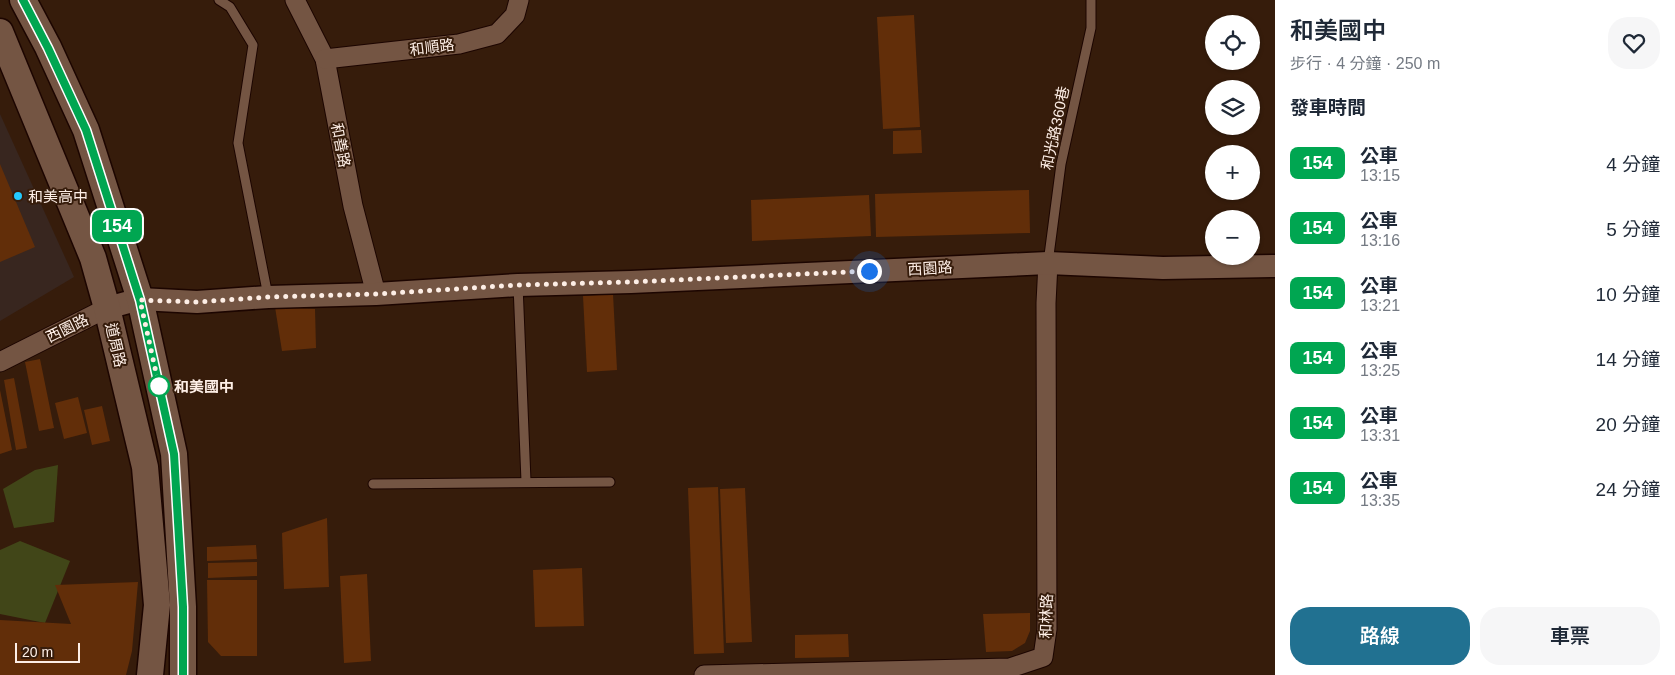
<!DOCTYPE html>
<html lang="zh-TW">
<meta charset="utf-8">
<style>
:root{--surface:#fff;--page:#f6f6f7;--text:#1f2937;--muted:#747a83;--accent:#217191}
body{margin:0;font-family:Arial,"Noto Sans TC",sans-serif;background:var(--page);color:var(--text);height:100vh;display:flex;flex-direction:column;font-size:19px;white-space:nowrap}
*{box-sizing:border-box;margin:0}
p{font-size:16px;color:var(--muted)}
.icon{flex:none;width:28px;height:28px;fill:none;stroke:currentColor;stroke-width:2;stroke-linecap:round;stroke-linejoin:round}
.map{position:relative;flex:1;overflow:hidden}
.details{display:flex;flex-direction:column;background:var(--surface);width:400px}
.details>*{flex:none}
.badge{padding:0 10px;border-radius:8px;font-size:18px;line-height:32px}
.fabs{position:absolute;left:1205px;top:15px;display:grid;gap:10px}
.fabs a{display:grid;place-items:center;width:55px;height:55px;border-radius:50%;background:var(--surface);box-shadow:0 1px 4px #0004;font-size:25px}
.scale{position:absolute;left:15px;bottom:12px;width:65px;box-sizing:border-box;padding-left:5px;border:2px solid #fdeee6;border-top:0;font-size:14px;line-height:18px;white-space:nowrap;color:#fdeee6;-webkit-text-stroke:4px #361c0b;paint-order:stroke}
.you{position:absolute;width:25px;height:25px;margin:-12px;border:4px solid #fff;border-radius:50%;background:#1a73e8;box-shadow:0 0 0 8px #1a73e833}
.map>.badge{position:absolute;translate:-50% -50%;box-shadow:0 0 0 2px #fff}
h2{padding:0 15px;font-size:19px;line-height:45px}
.round{display:grid;place-items:center;flex:none;width:52px;height:52px;border-radius:20px;background:var(--page)}
.summary{display:flex;align-items:center;justify-content:space-between;height:85px;padding:0 15px}
h1{font-size:24px;font-weight:600;line-height:38px}
.button{display:flex;gap:10px;margin-top:auto;padding:10px 15px}
.button a{flex:1;height:58px;border-radius:20px;background:var(--accent);color:#fff;font-size:20px;font-weight:600;line-height:58px;text-align:center}
.button a+a{background:var(--page);color:var(--text)}
ul{padding:0;list-style:none}
li{display:flex;align-items:center;gap:15px;height:65px;padding:0 15px}
li div{flex:1}
li b{display:block;font-size:19px}
li em{font-style:normal}
li .badge{min-width:55px;font-weight:700;text-align:center}
main{display:flex;flex:1;min-height:0}
.map>svg:first-child{display:block}
</style>
<main>
<div class="map">
<svg width="1275" height="675" viewBox="0 0 1275 675">
<rect width="100%" height="100%" fill="#361c0b"/>
<path fill="#38261f" d="M0,114l74,163 -74,44z"/>
<g fill="#414618">
<path d="M58,465l-4,57 -40,6 -11,-39 32,-19z"/>
<path d="M20,541l50,20 -25,62 -45,-9v-64z"/>
</g>
<g fill="#622e09">
<path d="M914,15l6,112 -37,2 -6,-112z"/>
<path d="M921,130l1,23 -29,1v-23z"/>
<path d="M0,164l35,83 -35,15z"/>
<path d="M1029,190l1,43 -154,4 -1,-43z"/>
<path d="M869,195l2,41 -119,5 -1,-41z"/>
<path d="M613,294l4,76 -30,2 -4,-76z"/>
<path d="M275,307l40,2 1,39 -34,3z"/>
<path d="M40,359l14,69 -15,3 -14,-69z"/>
<path d="M14,378l13,70 -11,2 -12,-70z"/>
<path d="M0,390l12,60 -12,4z"/>
<path d="M78,397l9,36 -23,6 -9,-36z"/>
<path d="M102,406l8,35 -18,4 -8,-35z"/>
<path d="M718,487l6,166 -30,1 -6,-166z"/>
<path d="M745,488l7,154 -26,1 -6,-154z"/>
<path d="M327,518l2,69 -45,2 -2,-56z"/>
<path d="M256,545l1,14 -50,2v-14z"/>
<path d="M257,562v14l-49,2v-15z"/>
<path d="M582,568l2,58 -49,1 -2,-57z"/>
<path d="M367,574l4,87 -27,2 -4,-87z"/>
<path d="M207,580h50v76h-36l-13,-14z"/>
<path d="M138,582l-6,69 -6,24h-126v-55l71,4 -16,-39z"/>
<path d="M1030,613v18l-5,12 -13,8 -26,1 -3,-38z"/>
<path d="M848,634l1,23 -54,1v-23z"/>
</g>
<g fill="none" stroke-linecap="round" stroke-linejoin="round">
<g stroke="#1c0500" stroke-width="11">
<g id="service">
<path d="M219,0l11,7 23,38 -15,98 30,153"/>
<path d="M1048,263l13,-99 30,-136v-28"/>
<path d="M518,285l8,196"/>
<path d="M373,484l237,-2"/>
</g>
</g>
<g stroke="#1c0500" stroke-width="21">
<g id="minor">
<path d="M295,0l30,59 28,147 23,88"/>
<path d="M325,59l134,-15 38,-10 18,-19 4,-15"/>
<path d="M0,362l107,-54"/>
<path d="M704,675l306,-7 33,-11 4,-28 -1,-326 2,-40"/>
</g>
</g>
<g stroke="#1c0500" stroke-width="25">
<path id="tertiary" d="M107,308l33,-9 57,3 71,-5 108,-3 142,-9 113,-3 417,-19 115,5 112,-2"/>
</g>
<g stroke="#1c0500" stroke-width="29">
<g id="secondary">
<path d="M23,0l25,47 38,83 54,169 34,155 9,153v68"/>
<path d="M0,32l93,226 14,50 38,159 12,138 -7,70"/>
</g>
</g>
<use href="#service" stroke="#745543" stroke-width="9"/>
<use href="#minor" stroke="#745543" stroke-width="19"/>
<use href="#tertiary" stroke="#745543" stroke-width="22"/>
<use href="#secondary" stroke="#745543" stroke-width="26"/>
</g>
<g fill="none" stroke-linecap="round" stroke-linejoin="round">
<g stroke="#fff" stroke-width="11">
<path id="line" d="M23,0l25,48 38,82 54,170 34,154 9,153v68"/>
</g>
<use href="#line" stroke="#00a651" stroke-width="8"/>
<path stroke="#fdeee6" stroke-width="5" stroke-dasharray="0 9" d="M159,386l-19,-86 57,2 71,-5 108,-3 142,-9 113,-3 238,-11"/>
</g>
<circle fill="#23c9fe" stroke="#361c0b" stroke-width="2" cx="18" cy="196" r="5"/>
<circle fill="#fff" stroke="#00a651" stroke-width="2.5" cx="159" cy="386" r="10"/>
<g text-anchor="middle" dominant-baseline="central" stroke-width="4" stroke-linejoin="round" paint-order="stroke">
<g font-size="15" fill="#fdeee6" stroke="#361c0b">
<text transform="translate(432 47) rotate(-7)">和順路</text>
<text transform="translate(1055 128) rotate(-78)">和光路360巷</text>
<text transform="translate(341 145) rotate(79)">和善路</text>
<text transform="translate(930 268) rotate(-3)">西園路</text>
<text transform="translate(67 328) rotate(-26)">西園路</text>
<text transform="translate(116 345) rotate(77)">道周路</text>
<text transform="translate(1046 616) rotate(-88)">和林路</text>
</g>
<g font-size="15" fill="#fdeee6" stroke="#361c0b" text-anchor="start">
<text x="28" y="196">和美高中</text>
</g>
<g font-size="15" font-weight="bold" fill="#fdeee6" stroke="#361c0b" text-anchor="start">
<text x="174" y="386">和美國中</text>
</g>
</g>
</svg>
<div class="fabs">
<a><svg class="icon" aria-label="locate" viewBox="0 0 24 24"><circle cx="12" cy="12" r="6"/><path d="M12 2v4M12 18v4M2 12h4M18 12h4"/></svg></a>
<a><svg class="icon" aria-label="layers" viewBox="0 0 24 24"><path d="M12 4l9 5-9 5-9-5zM3 14l9 5 9-5"/></svg></a>
<a>+</a>
<a>−</a>
</div>
<div class="scale">20 m</div>
<div class="you" style="left:869px;top:271px"></div>
<b class="badge" style="left:117px;top:226px;background:#00a651;color:#fff">154</b>
</div>
<section class="details">
<div class="summary"><div><h1>和美國中</h1><p>步行 · 4 分鐘 · 250 m</p></div><a class="round"><svg class="icon" aria-label="heart" viewBox="0 0 24 24"><path d="M12 20l-8-8c-3-5 5-10 8-4 3-6 11-1 8 4z"/></svg></a></div>
<h2>發車時間</h2>
<ul>
<li><span class="badge" style="background:#00a651;color:#fff">154</span><div><b>公車</b><p>13:15</p></div><em>4 分鐘</em></li>
<li><span class="badge" style="background:#00a651;color:#fff">154</span><div><b>公車</b><p>13:16</p></div><em>5 分鐘</em></li>
<li><span class="badge" style="background:#00a651;color:#fff">154</span><div><b>公車</b><p>13:21</p></div><em>10 分鐘</em></li>
<li><span class="badge" style="background:#00a651;color:#fff">154</span><div><b>公車</b><p>13:25</p></div><em>14 分鐘</em></li>
<li><span class="badge" style="background:#00a651;color:#fff">154</span><div><b>公車</b><p>13:31</p></div><em>20 分鐘</em></li>
<li><span class="badge" style="background:#00a651;color:#fff">154</span><div><b>公車</b><p>13:35</p></div><em>24 分鐘</em></li>
</ul>
<div class="button"><a>路線</a><a>車票</a></div>
</section>
</main>
